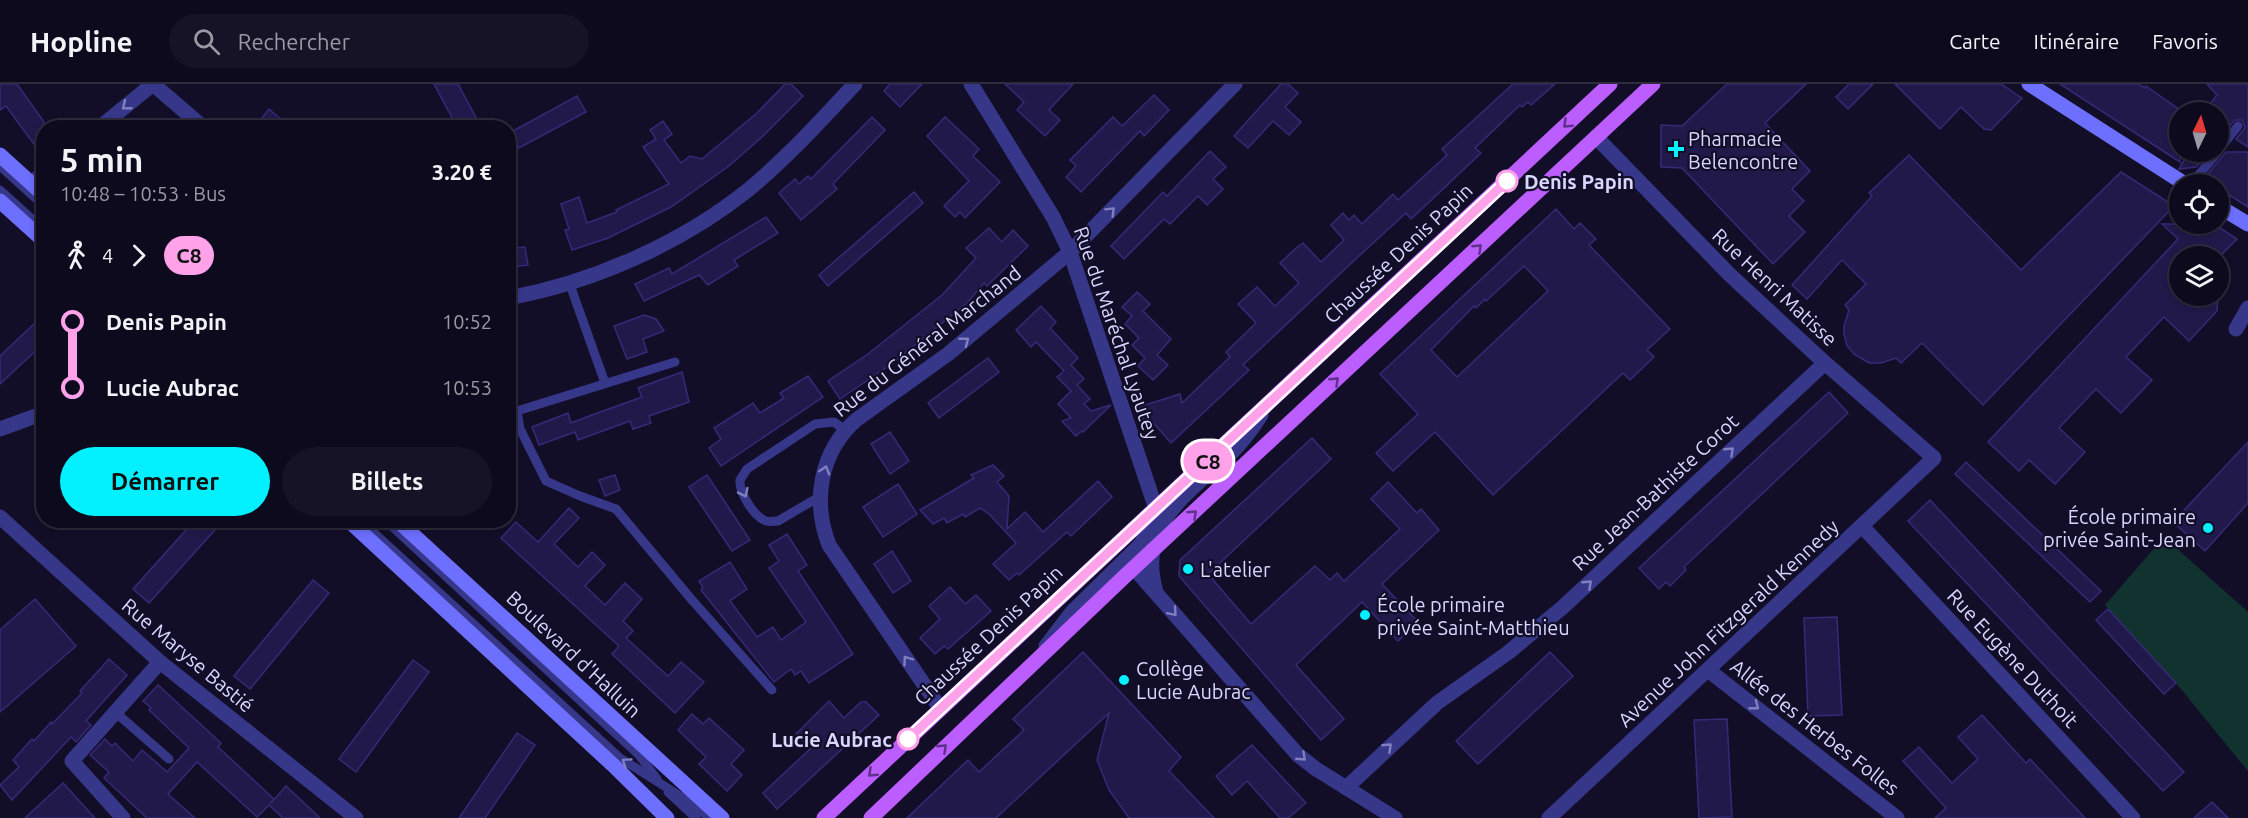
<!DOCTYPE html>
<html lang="fr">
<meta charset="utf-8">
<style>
:root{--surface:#0e0a1e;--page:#171327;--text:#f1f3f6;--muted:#9b9aa4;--line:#2e2b3c;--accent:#02f0ff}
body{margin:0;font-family:Ubuntu,sans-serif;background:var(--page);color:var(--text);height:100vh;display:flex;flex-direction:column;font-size:22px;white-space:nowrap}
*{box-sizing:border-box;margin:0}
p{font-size:20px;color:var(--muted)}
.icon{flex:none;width:33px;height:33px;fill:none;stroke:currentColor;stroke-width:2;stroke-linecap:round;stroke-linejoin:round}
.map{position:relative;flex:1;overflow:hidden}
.drawer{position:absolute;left:36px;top:36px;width:480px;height:408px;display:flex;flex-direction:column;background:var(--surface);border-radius:24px;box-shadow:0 3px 9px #0003,0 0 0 2px var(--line)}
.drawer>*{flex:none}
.badge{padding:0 12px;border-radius:20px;font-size:21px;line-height:39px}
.needle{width:39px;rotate:5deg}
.tools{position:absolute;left:2169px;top:18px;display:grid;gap:12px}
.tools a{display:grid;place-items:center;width:60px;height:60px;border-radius:50%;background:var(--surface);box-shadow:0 3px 9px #0003,0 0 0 2px var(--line);font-size:30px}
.map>.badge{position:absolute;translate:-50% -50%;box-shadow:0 0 0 3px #fff}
.legs{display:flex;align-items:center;gap:9px;height:66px;padding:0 24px;font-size:20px}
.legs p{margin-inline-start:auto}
.overview{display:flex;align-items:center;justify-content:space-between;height:102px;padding:0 24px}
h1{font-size:33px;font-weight:700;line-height:45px}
.primary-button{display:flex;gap:12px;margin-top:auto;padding:12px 24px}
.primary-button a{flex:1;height:69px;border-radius:36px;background:var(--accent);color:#111;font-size:24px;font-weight:700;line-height:69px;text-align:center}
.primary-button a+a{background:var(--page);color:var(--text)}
ul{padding:0 24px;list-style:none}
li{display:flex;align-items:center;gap:21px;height:66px;font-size:22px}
li i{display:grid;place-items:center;width:9px;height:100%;margin:0 8px;background:currentColor}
li i::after{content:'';width:15px;height:15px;margin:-8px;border:4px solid;border-radius:50%;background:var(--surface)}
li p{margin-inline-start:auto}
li:first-child i{background:linear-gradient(#0000 50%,currentColor 0)}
li:last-child i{background:linear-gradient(currentColor 50%,#0000 0)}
header{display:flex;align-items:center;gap:36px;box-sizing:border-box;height:84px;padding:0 30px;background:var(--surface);border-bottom:2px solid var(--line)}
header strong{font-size:28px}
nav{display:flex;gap:33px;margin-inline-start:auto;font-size:21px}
.search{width:420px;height:54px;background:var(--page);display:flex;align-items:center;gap:15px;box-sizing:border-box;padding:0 21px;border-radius:33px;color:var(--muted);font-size:22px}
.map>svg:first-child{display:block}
</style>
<header>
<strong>Hopline</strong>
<div class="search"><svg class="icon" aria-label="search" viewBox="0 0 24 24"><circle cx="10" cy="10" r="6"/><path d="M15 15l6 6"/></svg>Rechercher</div>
<nav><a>Carte</a><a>Itinéraire</a><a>Favoris</a></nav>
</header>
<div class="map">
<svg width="2248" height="734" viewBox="0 0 2248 734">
<rect width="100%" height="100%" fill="#120e28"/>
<path fill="#113330" d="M2164,453l84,75v159l-72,-88 -71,-78z"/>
<g fill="#21194a" stroke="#362a78" stroke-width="1.5" fill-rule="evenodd">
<path d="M0,0h17l27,38v36l-38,-52 -6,4z"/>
<path d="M434,0h24l23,43h-24z"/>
<path d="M785,0h6l12,12 -41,41 -33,29 -58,41 -63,31 -36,12 -7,-20 4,-1 -8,-25 18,-7 8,26 30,-11 -1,-2 53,-26 -26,-37 13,-8 -6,-9 13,-9 9,13 -8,6 17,23 9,-7 12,3 55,-46z"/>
<path d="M890,0h32l-22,23 -16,-16z"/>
<path d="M1005,0h68l-24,26 11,10 -15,16 -28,-26 7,-8z"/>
<path d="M1281,0h7l10,9 -13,14 16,15 -12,13 -16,-14 -25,27 -14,-12z"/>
<path d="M1513,0h42l-24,21 -3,-3 -6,5 -2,-2 -45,43 6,5 -56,53 -14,13 -5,-6 -46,42 -117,110 6,5 -78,73 -22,-25 -5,3 -5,-14 41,-13 2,9 48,-46 -4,-5 30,-29 -18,-19 19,-17 18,19 24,-23 -19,-20 15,-14 8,-6 18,19 23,-22 -13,-15 12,-12 6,7 5,-5 8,9 31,-30 5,6 49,-45 -5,-6z"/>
<path d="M1727,0h79l-41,39 45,48 -18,18 12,12 -15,15 16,16 -32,32 -91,-96 -21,-1v-42l21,1z"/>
<path d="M1849,0h24l-25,25 -12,-12z"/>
<path d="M1895,0h106l21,14 -31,32 -7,-1 -23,-22 -21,22z"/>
<path d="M2060,0h78l7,4 1,-2 34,24v52z"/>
<path d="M2207,0h41v63l-12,-8 9,-11 -3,-8h-7l-10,11 -7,-4v-15l-8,-8 7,-9z"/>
<path d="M1154,11l15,15 -25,26 -4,-5 -59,61 -15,-15 10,-11 -6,-6 43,-43 9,9z"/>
<path d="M577,12l9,16 -67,36 -8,-16z"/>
<path d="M269,25l22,19h-37z"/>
<path d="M872,33l13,13 -52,54 4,5 -36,31 -22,-27 16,-14 4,5 9,-8 3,3z"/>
<path d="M945,33l34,32 -6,7 27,26 -35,36 -5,-6 -5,5 -11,-11 25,-25 -42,-45z"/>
<path d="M1210,67l16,16 -13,12 10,10 -16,16 -9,-9 -28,28 -6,-5 -40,40 -13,-13 52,-54 4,4z"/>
<path d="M2189,68h21l-14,15 -17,2z"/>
<path d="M2226,68h22v55l-30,-19v-4h-5l-5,-3 -1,-6z"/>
<path d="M1909,71l112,115 100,-98 53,34 -191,199 -61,-62 -21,20 -5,-5 -15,5h-12l-15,-9 -7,-8 -3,-12v-8l5,-16 -4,-5 21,-21 -24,-24 -35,39 -15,-14 80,-89 -3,-3z"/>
<path d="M914,108l9,11 -95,83 -9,-11z"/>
<path d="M1556,125l18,20 6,-6 16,16 -7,6 81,84 -23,21 7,7 -24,23 -7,-7 -130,122 -58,-63 -42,39 -17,-18 42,-39 -38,-40zM1524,182l24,25 -91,86 -26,-27 43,-44 2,2 9,-9 1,2z"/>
<path d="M766,133l12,16 -44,27 4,6 -30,19 -9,-10 -55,26 -9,-17 34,-16 3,6z"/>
<path d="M2162,140h52l23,15 -17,17h-40v40h38l-1,15 -28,30 -25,-24 -38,40 26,23 -31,33 -25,-24 -37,39 26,24 -30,32 -26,-24 -10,11 -31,-29 190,-203z"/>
<path d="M989,144l13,14 11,-12 15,16 -41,40 -3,-3 -17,20 -77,62 -50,34 -12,-18 40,-27 74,-59 34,-37 -10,-10z"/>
<path d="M525,163l3,18 -20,2v-18z"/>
<path d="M1137,208l13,12 -7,7 28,28 -14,16 11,10 -15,15 -15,-14 7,-8 -13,-13 7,-7 -14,-14 7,-8 -10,-9z"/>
<path d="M1041,222l15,16 -6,6 28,30 -7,7 13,14 -7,6 13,14 -6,5 7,7 20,-6 -28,27 -1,-1 -6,5 -14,-15 9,-3 -13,-14 13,-13 -14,-14 7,-6 -28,-29 -5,5 -15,-17z"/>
<path d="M644,231l12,4 8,12 -21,8 4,13 -20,7 -13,-33z"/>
<path d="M37,237l7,7v15l-44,41v-28z"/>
<path d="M988,274l11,14 -60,46 -11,-15z"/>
<path d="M682,288l7,30 -40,14 2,7 -18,6 -3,-8 -52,19 -3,-8 -36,13 -7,-18 36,-14 3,10 18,-7 53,-19 -4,-9z"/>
<path d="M808,292l15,21 -102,69 -12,-18 12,-9 -7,-11 39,-25 7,10 24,-15 -4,-5z"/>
<path d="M1829,308l19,21 -164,154 2,3 -16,16 -4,-4 -7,7 -20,-21z"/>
<path d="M890,348l19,29 -19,13 -19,-30z"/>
<path d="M1312,354l19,21 -123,115 43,50 64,-58 15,14 7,-7 7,8 56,-52 -29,-30 17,-17 29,31 4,-4 18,21 -57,54 36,38 -20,19 -36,-39 -66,63 48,54 -23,21 -142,-164 1,-16z"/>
<path d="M2248,358v61l-43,48 -32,-29z"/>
<path d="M1966,378l135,129 -11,11 -135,-128z"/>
<path d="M993,381l11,11 -7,6 12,14 -2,33 18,-17 18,20 55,-51 14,16 -41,39 -4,-4 -48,43 -2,-2 -8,7 -16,-16 23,-21 -27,-29 -9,-6 -15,9 -2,-3 -16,9 -3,-5 -11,6 -13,-14 54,-32 -3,-3z"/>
<path d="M615,391l5,15 -15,6 -6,-16z"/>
<path d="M707,391l43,65 -18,11 -43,-64z"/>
<path d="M898,400l19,30 -34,23 -20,-30z"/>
<path d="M1930,416l254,272 -21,19 -255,-270z"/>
<path d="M569,424l10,10 -25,26 24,23 14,-15 13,13 -20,21 20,19 20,-22 17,16 -19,22 10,10 -7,7 42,38 13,-14 23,20 -29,31 -63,-59 7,-8 -118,-108 15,-16 22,20z"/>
<path d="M195,436h29l-75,83 -16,-14z"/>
<path d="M787,450l20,31 -9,6 55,83 -44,29 -8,-12 -6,4 -4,-6 -17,13 -73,-92 2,-2 -4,-7 31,-19 17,27 -17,12 27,36 16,-10 8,13 25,-18 -37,-54 10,-7 -10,-16z"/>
<path d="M892,467l19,30 -18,12 -19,-29z"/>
<path d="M313,496l16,13 -79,96 -16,-13z"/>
<path d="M950,503l15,17 11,-9 15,16 -43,38 -4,-3 -9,8 -15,-16 20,-19 -11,-13z"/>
<path d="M35,515l41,47 -76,66v-82z"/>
<path d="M2108,525l68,74 -12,11 -68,-74z"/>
<path d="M1837,533l5,98 -34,1 -4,-98z"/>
<path d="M1083,568l98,105 -12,14 45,47h-85l-20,-28 -12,-30 12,-47 -113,105h-89l61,-58 11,12 45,-42 -11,-11z"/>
<path d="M1550,568l23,24 -95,88 -22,-23z"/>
<path d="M109,575l18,16 -41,46 5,4 -15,17 -5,-5 -59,63 -12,-15 19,-18 -6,-7 19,-21 2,2 17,-19 1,2 30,-31 -2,-2z"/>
<path d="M413,576l16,12 -73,100 -17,-13z"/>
<path d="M158,601l63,58 -3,4 56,52 -4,5 16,-18 34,32h-37l-14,-13 -12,12 -60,-55 -29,32 27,24h-48l-43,-40 5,-6 -19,-17 15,-16 7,7 3,-3 18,18 9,-11 25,22 22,-24 -40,-38 2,-2 -8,-7z"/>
<path d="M829,617l15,17 17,-16h5l13,13 -102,94 -14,-16 47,-44 -14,-15z"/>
<path d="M692,630l11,10 6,-6 35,32 -13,14 11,11 -15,16 -28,-27 7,-7 -28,-27z"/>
<path d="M1982,631l44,48 4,-4 55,59h-150l11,-10 -43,-47 16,-14 33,36 26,-24 -20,-22z"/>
<path d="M1727,635l5,98 -33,1 -5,-98z"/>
<path d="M517,649l18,12 -21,31 -29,42h-26z"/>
<path d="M1252,661l54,58 -18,15h-8l-33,-37 -15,14 -16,-19z"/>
<path d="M63,699l32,35h-70z"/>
<path d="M2212,718l16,16h-34z"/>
</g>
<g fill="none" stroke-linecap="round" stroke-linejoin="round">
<g stroke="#37378a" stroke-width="9">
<path d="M2218,67l20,-25"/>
<path d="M0,82l44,40"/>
<path d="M2191,100l27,-32"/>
<path d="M0,106l44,40"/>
<path d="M569,198l36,101"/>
<path d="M675,278l-158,49 3,18 26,52 34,15 36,13 76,91 80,90"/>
<path d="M819,413l-41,24c-5,0 -10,2 -14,-1 -11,-5 -25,-28 -24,-40l7,-11 68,-45 19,-2 11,8"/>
<path d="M360,436l260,238 68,43 22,17"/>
<path d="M385,436l254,235 18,24"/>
<path d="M115,628l54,47"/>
<path d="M668,708l28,26"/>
</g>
<g stroke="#37378a" stroke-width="15">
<path d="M971,0l82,133 17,35 86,257 -4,17 -11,18 -69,68 -26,34"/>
<path d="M99,44l54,-44 51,44"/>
<path d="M31,99l13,-10"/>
<path d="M508,214c84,-15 174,-55 240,-108 39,-32 73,-70 107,-106"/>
<path d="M2236,245l12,-21"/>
<path d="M0,345l44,-16"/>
<path d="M0,433l160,145 196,156"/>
<path d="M1862,442l271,292"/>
<path d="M1134,484l164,187 18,14 79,49"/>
<path d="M1156,508c-21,-72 37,-100 80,-144 9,-10 18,-22 25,-33"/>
<path d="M1708,586l189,148"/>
<path d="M940,624l-111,-163c-17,-44 -9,-93 27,-125l92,-66 122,-102 165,-168"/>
<path d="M1346,704l91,-85 72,-51 54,-45 262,-244"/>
<path d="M123,734l-51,-57 88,-99"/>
<path d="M1549,734l385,-360 -109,-95 -96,-89 -133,-137"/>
</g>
<g stroke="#6d6fff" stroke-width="15">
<path d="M2029,0l156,100"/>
<path d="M0,71l44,40"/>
<path d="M0,117l44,40"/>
<path d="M2218,122l30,18"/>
<path d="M348,436l265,245 54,53"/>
<path d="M397,436l325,298"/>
</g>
<g stroke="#bc5dff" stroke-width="15">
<path d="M824,734l786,-734"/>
<path d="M871,734l254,-242 528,-492"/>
</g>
</g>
<defs><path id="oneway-chevron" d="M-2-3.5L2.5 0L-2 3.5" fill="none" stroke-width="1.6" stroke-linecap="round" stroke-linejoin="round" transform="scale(1.5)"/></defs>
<g stroke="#807fbf">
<use href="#oneway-chevron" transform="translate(126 22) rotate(141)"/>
<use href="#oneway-chevron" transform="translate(1111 127) rotate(-45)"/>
<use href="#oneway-chevron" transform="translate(965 257) rotate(-38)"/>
<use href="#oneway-chevron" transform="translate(1730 367) rotate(-43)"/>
<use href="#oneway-chevron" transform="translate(825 386) rotate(-73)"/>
<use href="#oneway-chevron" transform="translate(744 409) rotate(64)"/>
<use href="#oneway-chevron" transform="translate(1588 500) rotate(-43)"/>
<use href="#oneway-chevron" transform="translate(1173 528) rotate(49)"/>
<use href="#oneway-chevron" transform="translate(907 576) rotate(-125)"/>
<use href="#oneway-chevron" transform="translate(1755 622) rotate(38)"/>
<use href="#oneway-chevron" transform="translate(1388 663) rotate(-43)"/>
<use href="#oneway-chevron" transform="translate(1302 673) rotate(43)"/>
<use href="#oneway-chevron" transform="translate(626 678) rotate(-146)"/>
</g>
<g stroke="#5e3289">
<use href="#oneway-chevron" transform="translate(1567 40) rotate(137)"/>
<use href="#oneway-chevron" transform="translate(1478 164) rotate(-43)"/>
<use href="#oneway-chevron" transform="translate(1335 297) rotate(-43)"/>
<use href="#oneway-chevron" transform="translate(1193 430) rotate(-43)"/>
<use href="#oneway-chevron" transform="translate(943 664) rotate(-43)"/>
<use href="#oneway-chevron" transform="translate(872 689) rotate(137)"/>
</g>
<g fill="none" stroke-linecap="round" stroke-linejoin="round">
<g stroke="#fff" stroke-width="14">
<path id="line-1" d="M908,655l599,-558"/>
</g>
<use href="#line-1" stroke="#ffa2ea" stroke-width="9"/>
</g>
<g fill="#02f0ff" stroke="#120e28" stroke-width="2">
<path d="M1673 56h6v6h6v6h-6v6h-6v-6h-6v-6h6z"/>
<circle cx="2208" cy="444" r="6"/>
<circle cx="1188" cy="485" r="6"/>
<circle cx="1365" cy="531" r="6"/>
<circle cx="1124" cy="596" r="6"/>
</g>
<g fill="#fff" stroke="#ffa2ea" stroke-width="3">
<circle cx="1507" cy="97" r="10"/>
<circle cx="908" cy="655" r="10"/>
</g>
<g text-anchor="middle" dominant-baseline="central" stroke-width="4.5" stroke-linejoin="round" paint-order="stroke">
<g font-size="20" fill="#d9d6ff" stroke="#120e28" text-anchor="start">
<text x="1688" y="54">Pharmacie<tspan x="1688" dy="23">Belencontre</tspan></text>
<text x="2196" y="432" text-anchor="end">École primaire<tspan x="2196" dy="23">privée Saint-Jean</tspan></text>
<text x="1200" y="485">L'atelier</text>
<text x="1377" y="520">École primaire<tspan x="1377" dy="23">privée Saint-Matthieu</tspan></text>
<text x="1136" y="584">Collège<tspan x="1136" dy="23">Lucie Aubrac</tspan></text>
</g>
<g font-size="20" font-weight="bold" fill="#d9d6ff" stroke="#120e28" text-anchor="start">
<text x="1524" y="97">Denis Papin</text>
<text x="892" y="655" text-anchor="end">Lucie Aubrac</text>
</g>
<g font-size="20" fill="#d9d6ff" stroke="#120e28">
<text transform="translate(1398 169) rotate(-43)">Chaussée Denis Papin</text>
<text transform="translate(1775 203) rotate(43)">Rue Henri Matisse</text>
<text transform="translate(1117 249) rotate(71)">Rue du Maréchal Lyautey</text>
<text transform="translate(927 257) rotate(-38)">Rue du Général Marchand</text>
<text transform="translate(1655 408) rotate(-43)">Rue Jean-Bathiste Corot</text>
<text transform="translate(1728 539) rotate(-43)">Avenue John Fitzgerald Kennedy</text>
<text transform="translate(988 551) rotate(-43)">Chaussée Denis Papin</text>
<text transform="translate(574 570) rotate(43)">Boulevard d'Halluin</text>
<text transform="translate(188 571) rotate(40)">Rue Maryse Bastié</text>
<text transform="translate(2013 574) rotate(47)">Rue Eugène Duthoit</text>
<text transform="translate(1815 643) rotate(38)">Allée des Herbes Folles</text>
</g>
</g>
</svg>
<div class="tools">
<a><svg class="needle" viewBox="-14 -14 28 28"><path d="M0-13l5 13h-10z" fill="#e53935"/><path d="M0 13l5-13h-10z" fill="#9b9aa4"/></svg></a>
<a><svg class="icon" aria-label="locate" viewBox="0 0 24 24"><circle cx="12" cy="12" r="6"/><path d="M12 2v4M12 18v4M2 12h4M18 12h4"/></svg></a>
<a><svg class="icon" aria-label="layers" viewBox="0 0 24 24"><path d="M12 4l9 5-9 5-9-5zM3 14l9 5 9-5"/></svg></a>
</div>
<b class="badge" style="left:1208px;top:377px;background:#ffa2ea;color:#111">C8</b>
<section class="drawer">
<div class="overview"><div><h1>5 min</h1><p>10:48 – 10:53 · Bus</p></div><b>3.20 €</b></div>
<div class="legs"><svg class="icon" aria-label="walk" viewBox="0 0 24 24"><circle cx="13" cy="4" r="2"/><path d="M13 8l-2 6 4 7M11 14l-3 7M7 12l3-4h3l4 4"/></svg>4<svg class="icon" aria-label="forward" viewBox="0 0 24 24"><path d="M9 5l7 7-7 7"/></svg><b class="badge" style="background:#ffa2ea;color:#111">C8</b></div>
<ul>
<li><i style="color:#ffa2ea"></i><b>Denis Papin</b><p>10:52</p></li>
<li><i style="color:#ffa2ea"></i><b>Lucie Aubrac</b><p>10:53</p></li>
</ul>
<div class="primary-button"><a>Démarrer</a><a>Billets</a></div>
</section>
</div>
